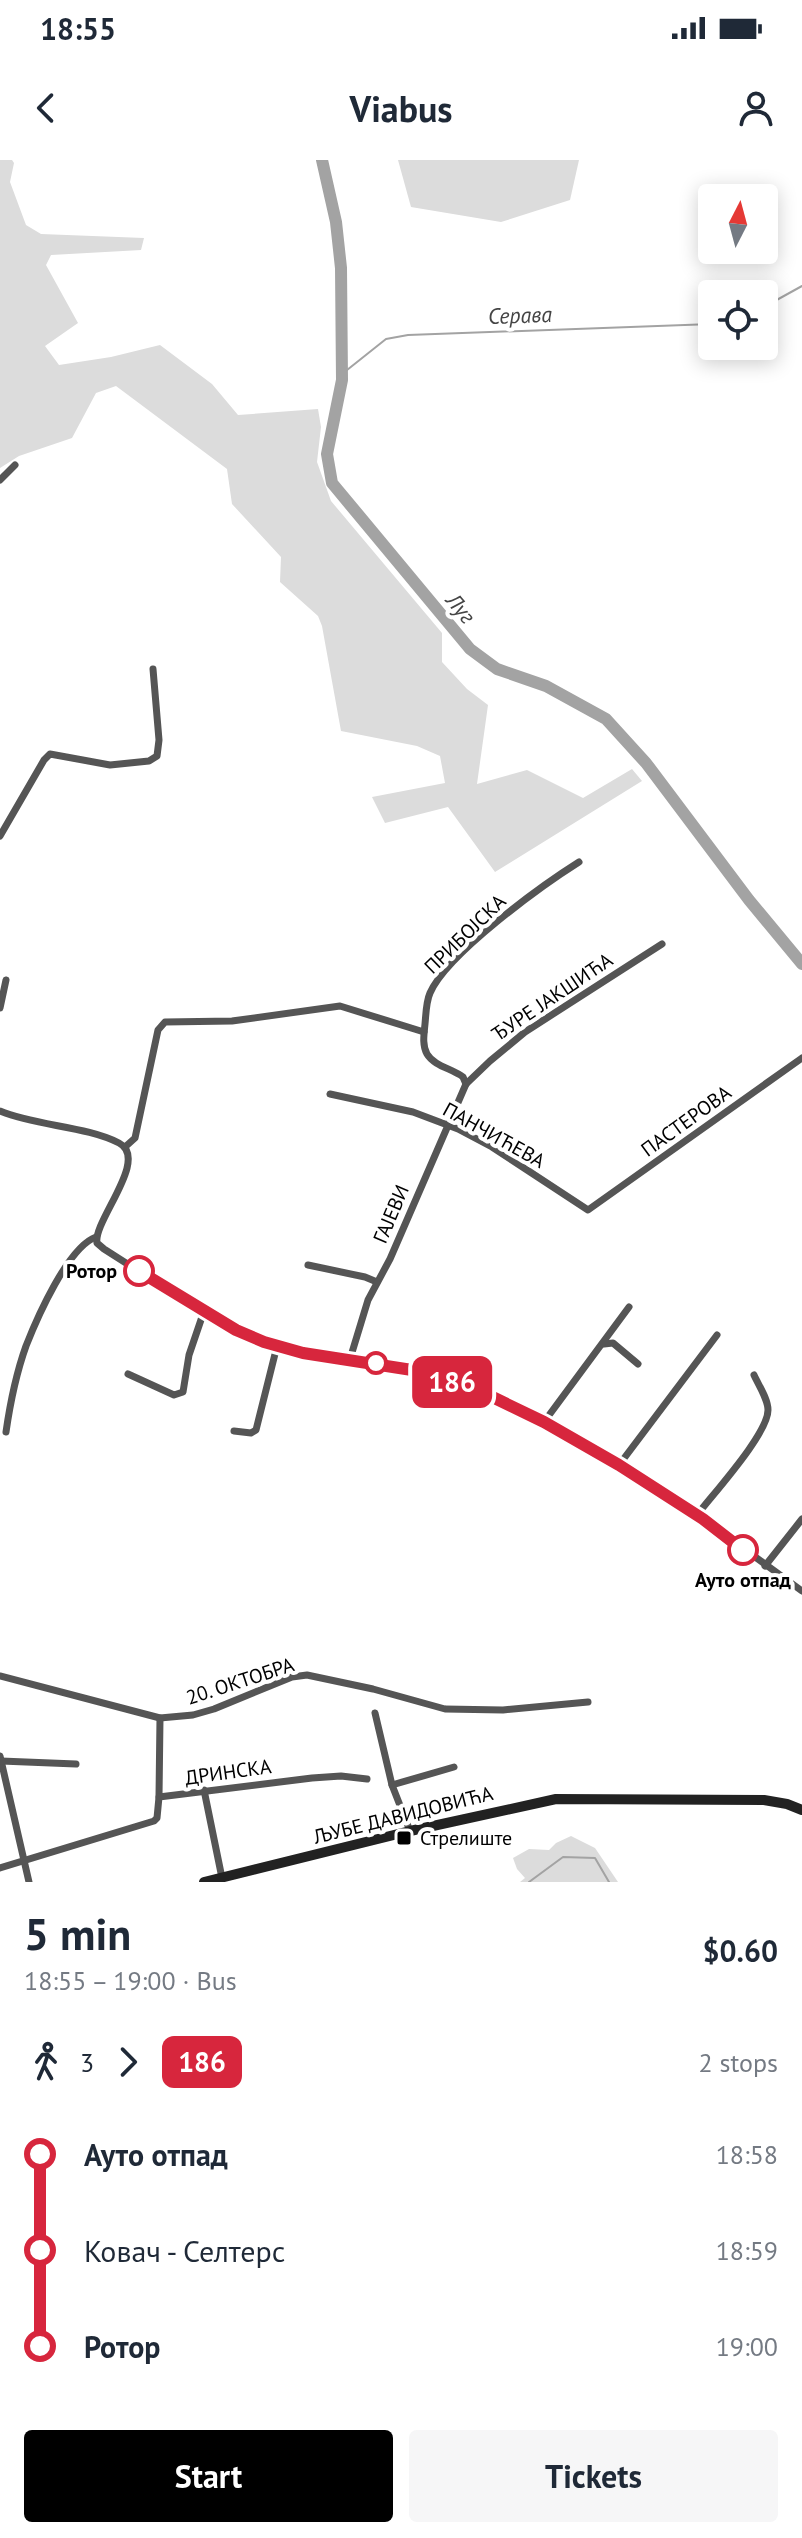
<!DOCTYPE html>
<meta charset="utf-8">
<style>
:root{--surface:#fff;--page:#f6f6f7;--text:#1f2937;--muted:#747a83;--accent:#000}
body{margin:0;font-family:"PT Sans",sans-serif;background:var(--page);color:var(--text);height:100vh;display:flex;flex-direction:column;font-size:30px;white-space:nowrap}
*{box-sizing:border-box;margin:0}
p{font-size:26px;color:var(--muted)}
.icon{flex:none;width:44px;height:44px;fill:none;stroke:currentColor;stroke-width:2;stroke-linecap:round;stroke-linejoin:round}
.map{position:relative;height:1722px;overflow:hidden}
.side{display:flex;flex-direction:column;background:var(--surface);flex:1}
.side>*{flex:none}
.badge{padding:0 16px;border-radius:12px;font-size:28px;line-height:52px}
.needle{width:52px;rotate:6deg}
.tools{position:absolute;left:698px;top:24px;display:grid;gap:16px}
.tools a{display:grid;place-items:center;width:80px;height:80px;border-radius:8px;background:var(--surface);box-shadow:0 4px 20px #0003;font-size:40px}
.map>.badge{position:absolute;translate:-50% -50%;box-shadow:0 0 0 4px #fff}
.legs{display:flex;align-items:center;gap:12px;height:88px;padding:0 24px;font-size:26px}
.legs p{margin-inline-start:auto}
.head{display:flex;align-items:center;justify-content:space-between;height:136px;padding:0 24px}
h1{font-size:44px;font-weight:700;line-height:60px}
.primary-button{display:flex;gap:16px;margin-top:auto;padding:16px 24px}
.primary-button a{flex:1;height:92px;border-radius:8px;background:var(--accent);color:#fff;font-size:32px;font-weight:700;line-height:92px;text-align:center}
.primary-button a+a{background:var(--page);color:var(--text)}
ul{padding:0 24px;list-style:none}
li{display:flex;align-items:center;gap:28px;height:96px;font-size:30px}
li i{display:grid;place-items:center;width:12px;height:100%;margin:0 10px;background:currentColor}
li i::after{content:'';width:20px;height:20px;margin:-10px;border:6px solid;border-radius:50%;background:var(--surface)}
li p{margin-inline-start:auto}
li:first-child i{background:linear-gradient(#0000 50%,currentColor 0)}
li:last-child i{background:linear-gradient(currentColor 50%,#0000 0)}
.status{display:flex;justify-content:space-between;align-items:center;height:56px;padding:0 40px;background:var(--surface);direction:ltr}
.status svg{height:22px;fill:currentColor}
header{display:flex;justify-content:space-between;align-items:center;height:104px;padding:0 24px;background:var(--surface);font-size:36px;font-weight:700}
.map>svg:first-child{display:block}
</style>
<div class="status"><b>18:55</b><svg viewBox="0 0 49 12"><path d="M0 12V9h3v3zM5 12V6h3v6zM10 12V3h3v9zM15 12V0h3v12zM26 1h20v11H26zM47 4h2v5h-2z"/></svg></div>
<header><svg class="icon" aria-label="back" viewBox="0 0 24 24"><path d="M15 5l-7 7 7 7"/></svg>Viabus<svg class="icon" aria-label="person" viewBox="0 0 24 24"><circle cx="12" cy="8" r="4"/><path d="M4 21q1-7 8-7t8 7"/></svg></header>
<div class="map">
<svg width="802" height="1722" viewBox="0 0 802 1722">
<rect width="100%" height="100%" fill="#fff"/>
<g fill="#dcdcdc">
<path d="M0,0h12l2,3 -4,19 16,43 15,9 103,4 -3,12 -90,5 -5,10 32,58 -33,23 14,19 52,-8 49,-12 52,39 26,31 80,-6 3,18 -4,35 14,39 111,132v29l25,27 21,16 -11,79 50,-14 56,28 49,-29 10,12 -147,91 -47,-65 -63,16 -13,-26 73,-14 -5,-27 -23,-10 -76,-15 -19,-105 -4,-10 -38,-34 1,-25 -49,-53 -5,-35 -111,-83 -20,7 -24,45 -53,18 -19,12z"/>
<path d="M398,0h181l-9,40 -69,22 -90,-15z"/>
<path d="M571,1676l24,12 23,34h-98l5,-4 -8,-9 -4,-11 16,-9 20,1 7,-7z"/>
</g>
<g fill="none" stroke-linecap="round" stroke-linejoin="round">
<g stroke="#a3a3a3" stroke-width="2">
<path d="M764,147l38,-21"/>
<path d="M342,214l44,-35 22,-4 304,-11"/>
<path d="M529,1722l34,-25 32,1 14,24"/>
</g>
<path stroke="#a3a3a3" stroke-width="12" d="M322,0l14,62 5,46 1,112 -15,74 5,29 138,166 27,20 49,17 60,33 40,44 103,137 53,64"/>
<g stroke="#555" stroke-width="7">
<path d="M0,320l15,-15"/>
<path d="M0,676l44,-76 6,-6 60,11 39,-4 8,-5 2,-16 -6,-71"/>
<path d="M0,848l6,-28"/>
<path d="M466,924l-3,-7c-10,-8 -29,-11 -36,-23 -5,-9 -3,-20 -2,-30 1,-10 1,-22 5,-31 17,-39 111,-107 149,-131"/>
<path d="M330,934l83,18 45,17 34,18 96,63 214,-152"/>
<path d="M0,951c36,15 86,15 119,32 31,16 -26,78 -22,100l7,6 83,53 49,28 28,12 39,11 109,17 68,21 64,31 75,43 84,54 99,72"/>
<path d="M125,987l10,-9 23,-108 7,-8 67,-1 108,-15 84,26"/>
<path d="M308,1105l57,12 12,5"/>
<path d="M604,1184l9,-1 25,21"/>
<path d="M350,1199l18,-59 22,-41 76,-175 24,-23 35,-29 137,-88"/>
<path d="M128,1214l46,21 9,-3 6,-37 15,-44"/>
<path d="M544,1262l85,-115"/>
<path d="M234,1271l17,2 5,-3 21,-84"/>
<path d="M6,1272c4,-28 10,-58 20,-86 11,-28 42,-99 70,-109"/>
<path d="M619,1305l98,-130"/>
<path d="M697,1355c16,-21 71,-81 71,-105 0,-11 -9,-24 -14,-35"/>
<path d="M765,1406l37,-47"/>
<path d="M0,1516l160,42 33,-3 21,-6 78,-32 15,-2 66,14 72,20 58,1 85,-8"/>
<path d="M375,1553l17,72 18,46"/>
<path d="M0,1596l29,126"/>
<path d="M1,1601l75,3"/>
<path d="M392,1625l62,-18"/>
<path d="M204,1630l18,88"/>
<path d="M159,1637l1,-79"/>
<path d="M0,1708l154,-47 3,-3 2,-21 153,-19 29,-2 26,3"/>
</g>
<path stroke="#222" stroke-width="10" d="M204,1722l206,-51 146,-32 208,1 23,4 15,6"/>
</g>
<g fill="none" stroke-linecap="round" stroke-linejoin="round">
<g stroke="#fff" stroke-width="18">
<path id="line-1" d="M139,1111l97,59 28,12 39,11 109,17 68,21 64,31 75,43 84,54 40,31"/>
</g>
<use href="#line-1" stroke="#d7263d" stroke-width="12"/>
</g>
<g fill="#fff" stroke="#d7263d" stroke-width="4">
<circle cx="139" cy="1111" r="14"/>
<circle cx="376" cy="1203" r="10"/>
<circle cx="743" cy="1390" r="14"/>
</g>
<rect fill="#000" stroke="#fff" stroke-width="3" x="396" y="1670" width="16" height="16" rx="4"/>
<g text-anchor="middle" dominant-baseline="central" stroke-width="8" stroke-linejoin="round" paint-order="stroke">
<g font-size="20" fill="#000" stroke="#fff">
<text transform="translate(465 774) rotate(-44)">ПРИБОЈСКА</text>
<text transform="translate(552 837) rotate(-34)">ЂУРЕ ЈАКШИЋА</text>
<text transform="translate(686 961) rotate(-36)">ПАСТЕРОВА</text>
<text transform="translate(494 975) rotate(29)">ПАНЧИЋЕВА</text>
<text transform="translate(391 1054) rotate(-67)">ГАЈЕВИ</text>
<text transform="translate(240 1521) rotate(-18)">20. ОКТОБРА</text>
<text transform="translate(228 1612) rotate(-8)">ДРИНСКА</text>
<text transform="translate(403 1655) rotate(-14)">ЉУБЕ ДАВИДОВИЋА</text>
</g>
<g font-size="20" font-weight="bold" fill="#000" stroke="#fff" text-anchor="end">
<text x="117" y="1111">Ротор</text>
<text x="743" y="1420" text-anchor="middle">Ауто отпад</text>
</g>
<g font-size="20" fill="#000" stroke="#fff" text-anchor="start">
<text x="420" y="1678">Стрелиште</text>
</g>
<g font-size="22" font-style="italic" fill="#444" stroke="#fff">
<text transform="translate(520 155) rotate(-2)">Серава</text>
<text transform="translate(461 448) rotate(50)">Луг</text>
</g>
</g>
</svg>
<div class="tools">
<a><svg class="needle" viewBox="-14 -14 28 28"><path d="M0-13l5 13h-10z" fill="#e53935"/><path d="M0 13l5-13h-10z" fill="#747a83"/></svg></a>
<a><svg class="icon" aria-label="locate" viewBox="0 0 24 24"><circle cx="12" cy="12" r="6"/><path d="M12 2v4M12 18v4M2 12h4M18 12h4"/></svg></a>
</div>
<b class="badge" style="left:452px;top:1222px;background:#d7263d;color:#fff">186</b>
</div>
<section class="side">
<div class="head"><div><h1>5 min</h1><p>18:55 – 19:00 · Bus</p></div><b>$0.60</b></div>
<div class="legs"><svg class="icon" aria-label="walk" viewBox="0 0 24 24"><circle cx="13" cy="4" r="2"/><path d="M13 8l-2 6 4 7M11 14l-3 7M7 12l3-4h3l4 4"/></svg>3<svg class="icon" aria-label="forward" viewBox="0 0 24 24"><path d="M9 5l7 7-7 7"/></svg><b class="badge" style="background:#d7263d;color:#fff">186</b><p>2 stops</p></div>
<ul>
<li><i style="color:#d7263d"></i><b>Ауто отпад</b><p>18:58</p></li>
<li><i style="color:#d7263d"></i><span>Ковач - Селтерс</span><p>18:59</p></li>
<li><i style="color:#d7263d"></i><b>Ротор</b><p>19:00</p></li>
</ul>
<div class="primary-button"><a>Start</a><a>Tickets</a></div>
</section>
